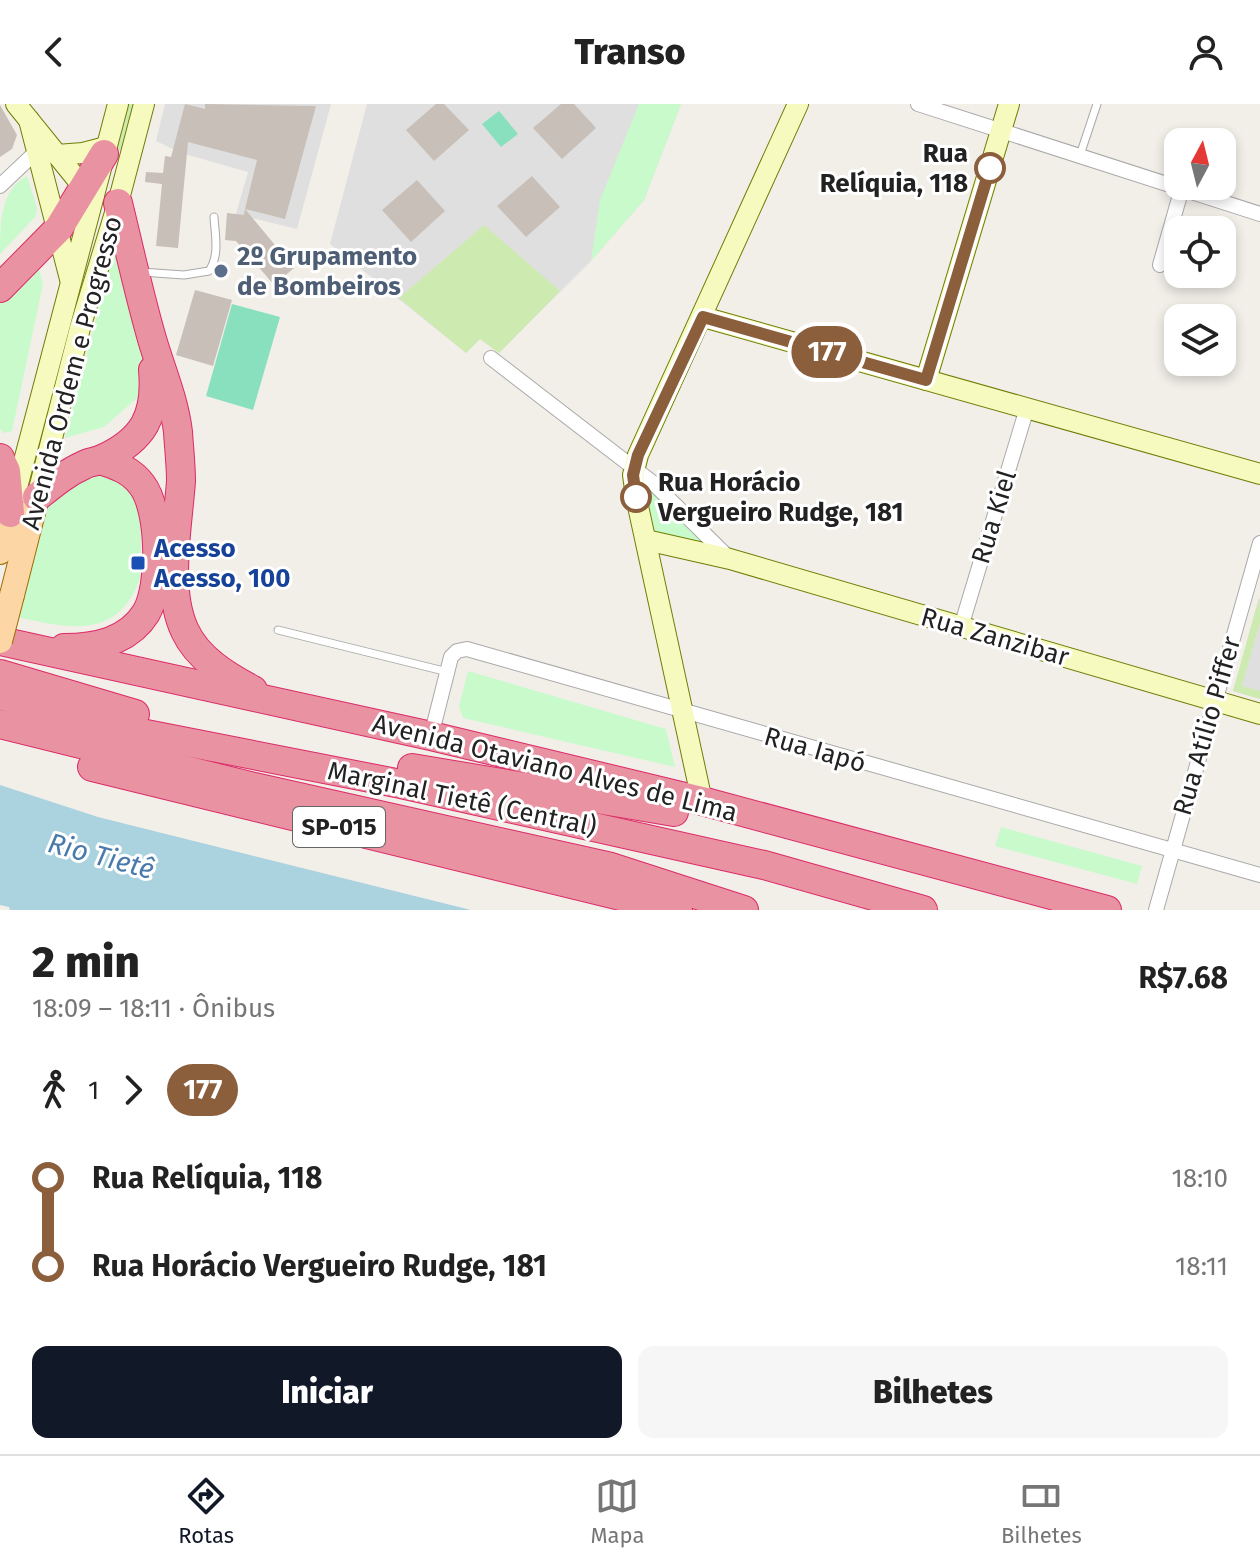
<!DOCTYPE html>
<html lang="pt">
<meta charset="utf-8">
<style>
:root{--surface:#fff;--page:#f6f6f6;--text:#222;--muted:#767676;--line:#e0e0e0;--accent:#111827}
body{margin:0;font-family:"Fira Sans",sans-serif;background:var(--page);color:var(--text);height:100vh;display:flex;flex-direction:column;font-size:30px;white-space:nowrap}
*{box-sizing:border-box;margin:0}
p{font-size:26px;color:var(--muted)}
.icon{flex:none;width:44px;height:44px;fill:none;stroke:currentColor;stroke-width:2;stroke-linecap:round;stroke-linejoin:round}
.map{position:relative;height:806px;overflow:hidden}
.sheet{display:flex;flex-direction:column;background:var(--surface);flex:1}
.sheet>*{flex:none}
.badge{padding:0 16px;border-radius:26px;font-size:28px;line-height:52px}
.needle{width:52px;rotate:7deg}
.buttons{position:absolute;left:1164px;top:24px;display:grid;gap:16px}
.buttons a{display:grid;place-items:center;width:72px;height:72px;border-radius:16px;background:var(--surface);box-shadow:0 4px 12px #0003;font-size:40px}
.map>.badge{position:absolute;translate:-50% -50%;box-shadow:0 0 0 4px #fff}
.legs{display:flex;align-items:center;gap:12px;height:88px;padding:0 32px;font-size:26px}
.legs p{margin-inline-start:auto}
.headline{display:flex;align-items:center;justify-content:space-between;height:136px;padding:0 32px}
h1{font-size:44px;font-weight:800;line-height:60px}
.action{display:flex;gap:16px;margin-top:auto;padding:16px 32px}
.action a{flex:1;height:92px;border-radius:16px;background:var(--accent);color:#fff;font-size:32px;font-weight:800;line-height:92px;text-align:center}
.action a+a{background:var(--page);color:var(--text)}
ul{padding:0 32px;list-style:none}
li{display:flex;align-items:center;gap:28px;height:88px;font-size:30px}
li i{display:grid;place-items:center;width:12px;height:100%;margin:0 10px;background:currentColor}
li i::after{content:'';width:20px;height:20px;margin:-10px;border:6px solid;border-radius:50%;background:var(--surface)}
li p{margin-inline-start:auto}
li:first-child i{background:linear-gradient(#0000 50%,currentColor 0)}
li:last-child i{background:linear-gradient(currentColor 50%,#0000 0)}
header{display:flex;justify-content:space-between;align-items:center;height:104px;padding:0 32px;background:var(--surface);font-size:36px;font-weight:800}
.menu{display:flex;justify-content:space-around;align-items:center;height:112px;border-top:2px solid var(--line);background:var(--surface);font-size:22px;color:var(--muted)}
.menu a{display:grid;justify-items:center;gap:4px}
.menu .active{color:var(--accent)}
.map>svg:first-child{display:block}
</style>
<header><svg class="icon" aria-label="back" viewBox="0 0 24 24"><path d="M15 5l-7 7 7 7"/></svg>Transo<svg class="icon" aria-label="person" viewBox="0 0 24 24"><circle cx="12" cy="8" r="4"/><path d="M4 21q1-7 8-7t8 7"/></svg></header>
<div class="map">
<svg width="1260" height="806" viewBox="0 0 1260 806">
<rect width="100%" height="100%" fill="#f2efe9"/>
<g fill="#e0dfdf">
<path d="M165,0h166l-34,125 -61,-15 12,-42 -67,-19 -25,-12z"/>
<path d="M367,0h314l-37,96 -53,61 -92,92 -19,-14 -14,14 -136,-109z"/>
<path d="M1259,494l1,1v100l-27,-8z"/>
</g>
<g fill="#cdebb0">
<path d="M127,0h7l-12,47 -7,-2z"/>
<path d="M484,121l76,66 -61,62 -19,-14 -14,14 -67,-55z"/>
<path d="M1259,494l1,24 -18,64 18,5v8l-27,-8z"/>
</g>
<g fill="#c8facc">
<path d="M639,0h42l-37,96 -53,61 9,-61z"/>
<path d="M27,72l10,32 -1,8 -36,38c0,-31 0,-64 27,-78z"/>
<path d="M114,146l30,114 -3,26 -4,8 -33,29 -39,11z"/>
<path d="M38,161l5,19 -31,147 -8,2 -4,-4v-125z"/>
<path d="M102,362l40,34 -2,78c-22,63 -72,50 -123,39l25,-98 11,-26z"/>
<path d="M644,380l39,31 27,32 -56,-15z"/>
<path d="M468,567l198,58 9,38 -212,-49 -4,-12z"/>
<path d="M1001,723l141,39 -5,18 -142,-38z"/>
</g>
<g fill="#88e0be">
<path d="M499,7l19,23 -17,13 -19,-23z"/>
<path d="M232,200l48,13 -27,93 -47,-14z"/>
</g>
<path fill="#aad3df" d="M0,681l98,32 373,93h-461l-1,-3 -9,-2z"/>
<g fill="#c7bfb8">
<path d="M185,0l20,5v-5l111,2 -31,113 -40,-10 12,-49 -69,-18 -10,106 -22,-2 6,-62 -17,-2 1,-10 17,1 2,-17 6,1z"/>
<path d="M436,0h8l25,26 -35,31 -28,-31z"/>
<path d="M561,0h13l22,24 -34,31 -29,-31z"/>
<path d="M0,1l17,30 -5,14 -12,8z"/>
<path d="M532,72l28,31 -34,30 -29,-31z"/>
<path d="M417,76l28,31 -34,31 -29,-32z"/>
<path d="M245,105l49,59 -20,17 -38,-44 -11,-1 2,-27 17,2z"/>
<path d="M195,186l37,10 -19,66 -37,-11z"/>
</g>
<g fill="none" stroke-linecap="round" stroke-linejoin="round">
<g stroke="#a9a9a9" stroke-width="9">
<g id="lane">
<path d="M1080,51l17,-51"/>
<path d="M141,168l43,3 25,-4c11,-16 6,-36 5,-54"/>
<path d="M278,526l170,42"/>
</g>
</g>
<g stroke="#a9a9a9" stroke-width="16">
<g id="street">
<path d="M918,0l342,110"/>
<path d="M0,82l37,-35"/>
<path d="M1160,161l22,-77"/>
<path d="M491,254l161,124 77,76"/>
<path d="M961,523l66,-219"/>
<path d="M431,632l20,-79 6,-6 10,-2 793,226"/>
<path d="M1156,806l104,-367"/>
</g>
</g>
<g stroke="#707d05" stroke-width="22">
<g id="secondary">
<path d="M16,0l68,84 10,7"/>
<path d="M29,16l41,159"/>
<path d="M57,51l26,-2 23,-6"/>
<path d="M703,213l557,157"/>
<path d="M926,276l83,-276"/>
<path d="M37,393l43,-169 38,-125 26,-99"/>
<path d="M14,395l104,-395"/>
<path d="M646,436l84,19 530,155"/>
<path d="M702,697l-66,-304 -3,-22 5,-20 160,-351"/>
</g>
</g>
<g stroke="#a06b00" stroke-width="26">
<g id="primary">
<path d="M0,448l10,-39"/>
<path d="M12,491l25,-98"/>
</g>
</g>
<g stroke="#dc2a67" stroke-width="30">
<g id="highway">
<path d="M118,99c11,45 21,91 34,136 9,31 22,60 26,93 1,16 3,33 3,49 -3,44 -16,109 4,150 13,28 42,45 68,59"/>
<path d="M0,184l59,-60 45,-74"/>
<path d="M0,354l6,13 4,42"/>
<path d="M37,393c15,-12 29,-24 47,-32 5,-3 12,-3 18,-6 42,-19 55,-44 51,-89"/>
<path d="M0,537l431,95 271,65 405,109"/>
<path d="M64,544c31,0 64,-6 82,-35 16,-27 15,-103 -4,-128 -10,-14 -25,-20 -42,-25"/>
<path d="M0,570l135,40"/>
<path d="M0,591l71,22 70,16 260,51 363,81 159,45"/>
<path d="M0,620l254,63 357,80 133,43"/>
<path d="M92,663l586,143"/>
<path d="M412,664l262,44"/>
</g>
</g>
<use href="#lane" stroke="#fff" stroke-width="7"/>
<use href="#street" stroke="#fff" stroke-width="14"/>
<use href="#secondary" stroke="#f7fabf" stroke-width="20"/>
<use href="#primary" stroke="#fcd6a4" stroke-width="24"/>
<use href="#highway" stroke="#e892a2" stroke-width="28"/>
<g stroke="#a06b00" stroke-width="26" stroke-linecap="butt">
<path id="primary-bridge" d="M0,537l12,-46"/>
</g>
<use href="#primary-bridge" stroke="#fcd6a4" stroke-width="24"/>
</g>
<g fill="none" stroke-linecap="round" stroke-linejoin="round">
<g stroke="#fff" stroke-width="18">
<path id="line-1" d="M636,393l-3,-22 5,-20 65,-138 223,63 64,-212"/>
</g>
<use href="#line-1" stroke="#8b5e3c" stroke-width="12"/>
</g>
<g fill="#fff" stroke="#8b5e3c" stroke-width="4">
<circle cx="990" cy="64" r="14"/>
<circle cx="636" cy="393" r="14"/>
</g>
<circle fill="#5c6f8a" stroke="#fff" stroke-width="3" cx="221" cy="167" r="8"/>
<rect fill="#1a4fb4" stroke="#fff" stroke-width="3" x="130" y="451" width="16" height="16" rx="4"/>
<g text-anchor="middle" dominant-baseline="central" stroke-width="6" stroke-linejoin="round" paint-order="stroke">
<rect fill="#fff" stroke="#646464" stroke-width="2" x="293" y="703" width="92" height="40" rx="6"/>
<g font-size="24" font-weight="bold" fill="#222">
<text x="339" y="723">SP-015</text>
</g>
<g font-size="26" font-weight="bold" fill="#222" stroke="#fff" text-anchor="end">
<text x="968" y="49">Rua<tspan x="968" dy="30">Relíquia, 118</tspan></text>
<text x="658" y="378" text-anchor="start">Rua Horácio<tspan x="658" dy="30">Vergueiro Rudge, 181</tspan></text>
</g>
<g font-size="26" font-weight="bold" fill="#4e5e75" stroke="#fff" text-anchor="start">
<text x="237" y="152">2º Grupamento<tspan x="237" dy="30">de Bombeiros</tspan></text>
</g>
<g font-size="26" fill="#222" stroke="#fff">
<text transform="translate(72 269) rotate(-75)">Avenida Ordem e Progresso</text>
<text transform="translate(994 413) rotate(-73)">Rua Kiel</text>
<text transform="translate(995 533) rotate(16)">Rua Zanzibar</text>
<text transform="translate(1207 622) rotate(-74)">Rua Atílio Piffer</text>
<text transform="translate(815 646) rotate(16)">Rua Iapó</text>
<text transform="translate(555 664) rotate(14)">Avenida Otaviano Alves de Lima</text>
<text transform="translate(462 695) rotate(12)">Marginal Tietê (Central)</text>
</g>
<g font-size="26" font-weight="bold" fill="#164399" stroke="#fff" text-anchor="start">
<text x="154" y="444">Acesso<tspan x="154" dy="30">Acesso, 100</tspan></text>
</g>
<g font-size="28" font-style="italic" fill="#4a7aab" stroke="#fff">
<text transform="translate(101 752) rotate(15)">Rio Tietê</text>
</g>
</g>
</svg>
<div class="buttons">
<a><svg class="needle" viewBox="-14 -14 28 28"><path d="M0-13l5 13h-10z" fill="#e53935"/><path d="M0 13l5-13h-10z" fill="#767676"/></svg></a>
<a><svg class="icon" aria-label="locate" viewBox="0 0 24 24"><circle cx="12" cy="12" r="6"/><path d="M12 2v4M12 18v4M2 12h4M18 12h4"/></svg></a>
<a><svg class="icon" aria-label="layers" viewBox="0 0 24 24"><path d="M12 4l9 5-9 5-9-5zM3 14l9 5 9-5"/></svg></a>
</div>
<b class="badge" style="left:827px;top:248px;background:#8b5e3c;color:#fff">177</b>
</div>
<section class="sheet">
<div class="headline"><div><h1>2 min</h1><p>18:09 – 18:11 · Ônibus</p></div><b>R$7.68</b></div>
<div class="legs"><svg class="icon" aria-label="walk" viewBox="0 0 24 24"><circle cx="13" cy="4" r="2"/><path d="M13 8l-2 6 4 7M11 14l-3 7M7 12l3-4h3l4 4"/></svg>1<svg class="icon" aria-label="forward" viewBox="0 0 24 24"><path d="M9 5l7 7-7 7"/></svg><b class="badge" style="background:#8b5e3c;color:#fff">177</b></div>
<ul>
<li><i style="color:#8b5e3c"></i><b>Rua Relíquia, 118</b><p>18:10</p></li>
<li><i style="color:#8b5e3c"></i><b>Rua Horácio Vergueiro Rudge, 181</b><p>18:11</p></li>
</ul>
<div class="action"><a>Iniciar</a><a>Bilhetes</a></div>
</section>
<nav class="menu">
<a class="active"><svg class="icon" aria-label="directions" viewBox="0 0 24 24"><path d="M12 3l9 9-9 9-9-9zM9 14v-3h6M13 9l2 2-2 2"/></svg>Rotas</a>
<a><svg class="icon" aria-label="map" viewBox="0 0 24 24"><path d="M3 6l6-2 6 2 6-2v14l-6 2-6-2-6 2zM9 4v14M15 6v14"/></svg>Mapa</a>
<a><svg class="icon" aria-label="tickets" viewBox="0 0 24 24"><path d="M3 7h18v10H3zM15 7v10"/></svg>Bilhetes</a>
</nav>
